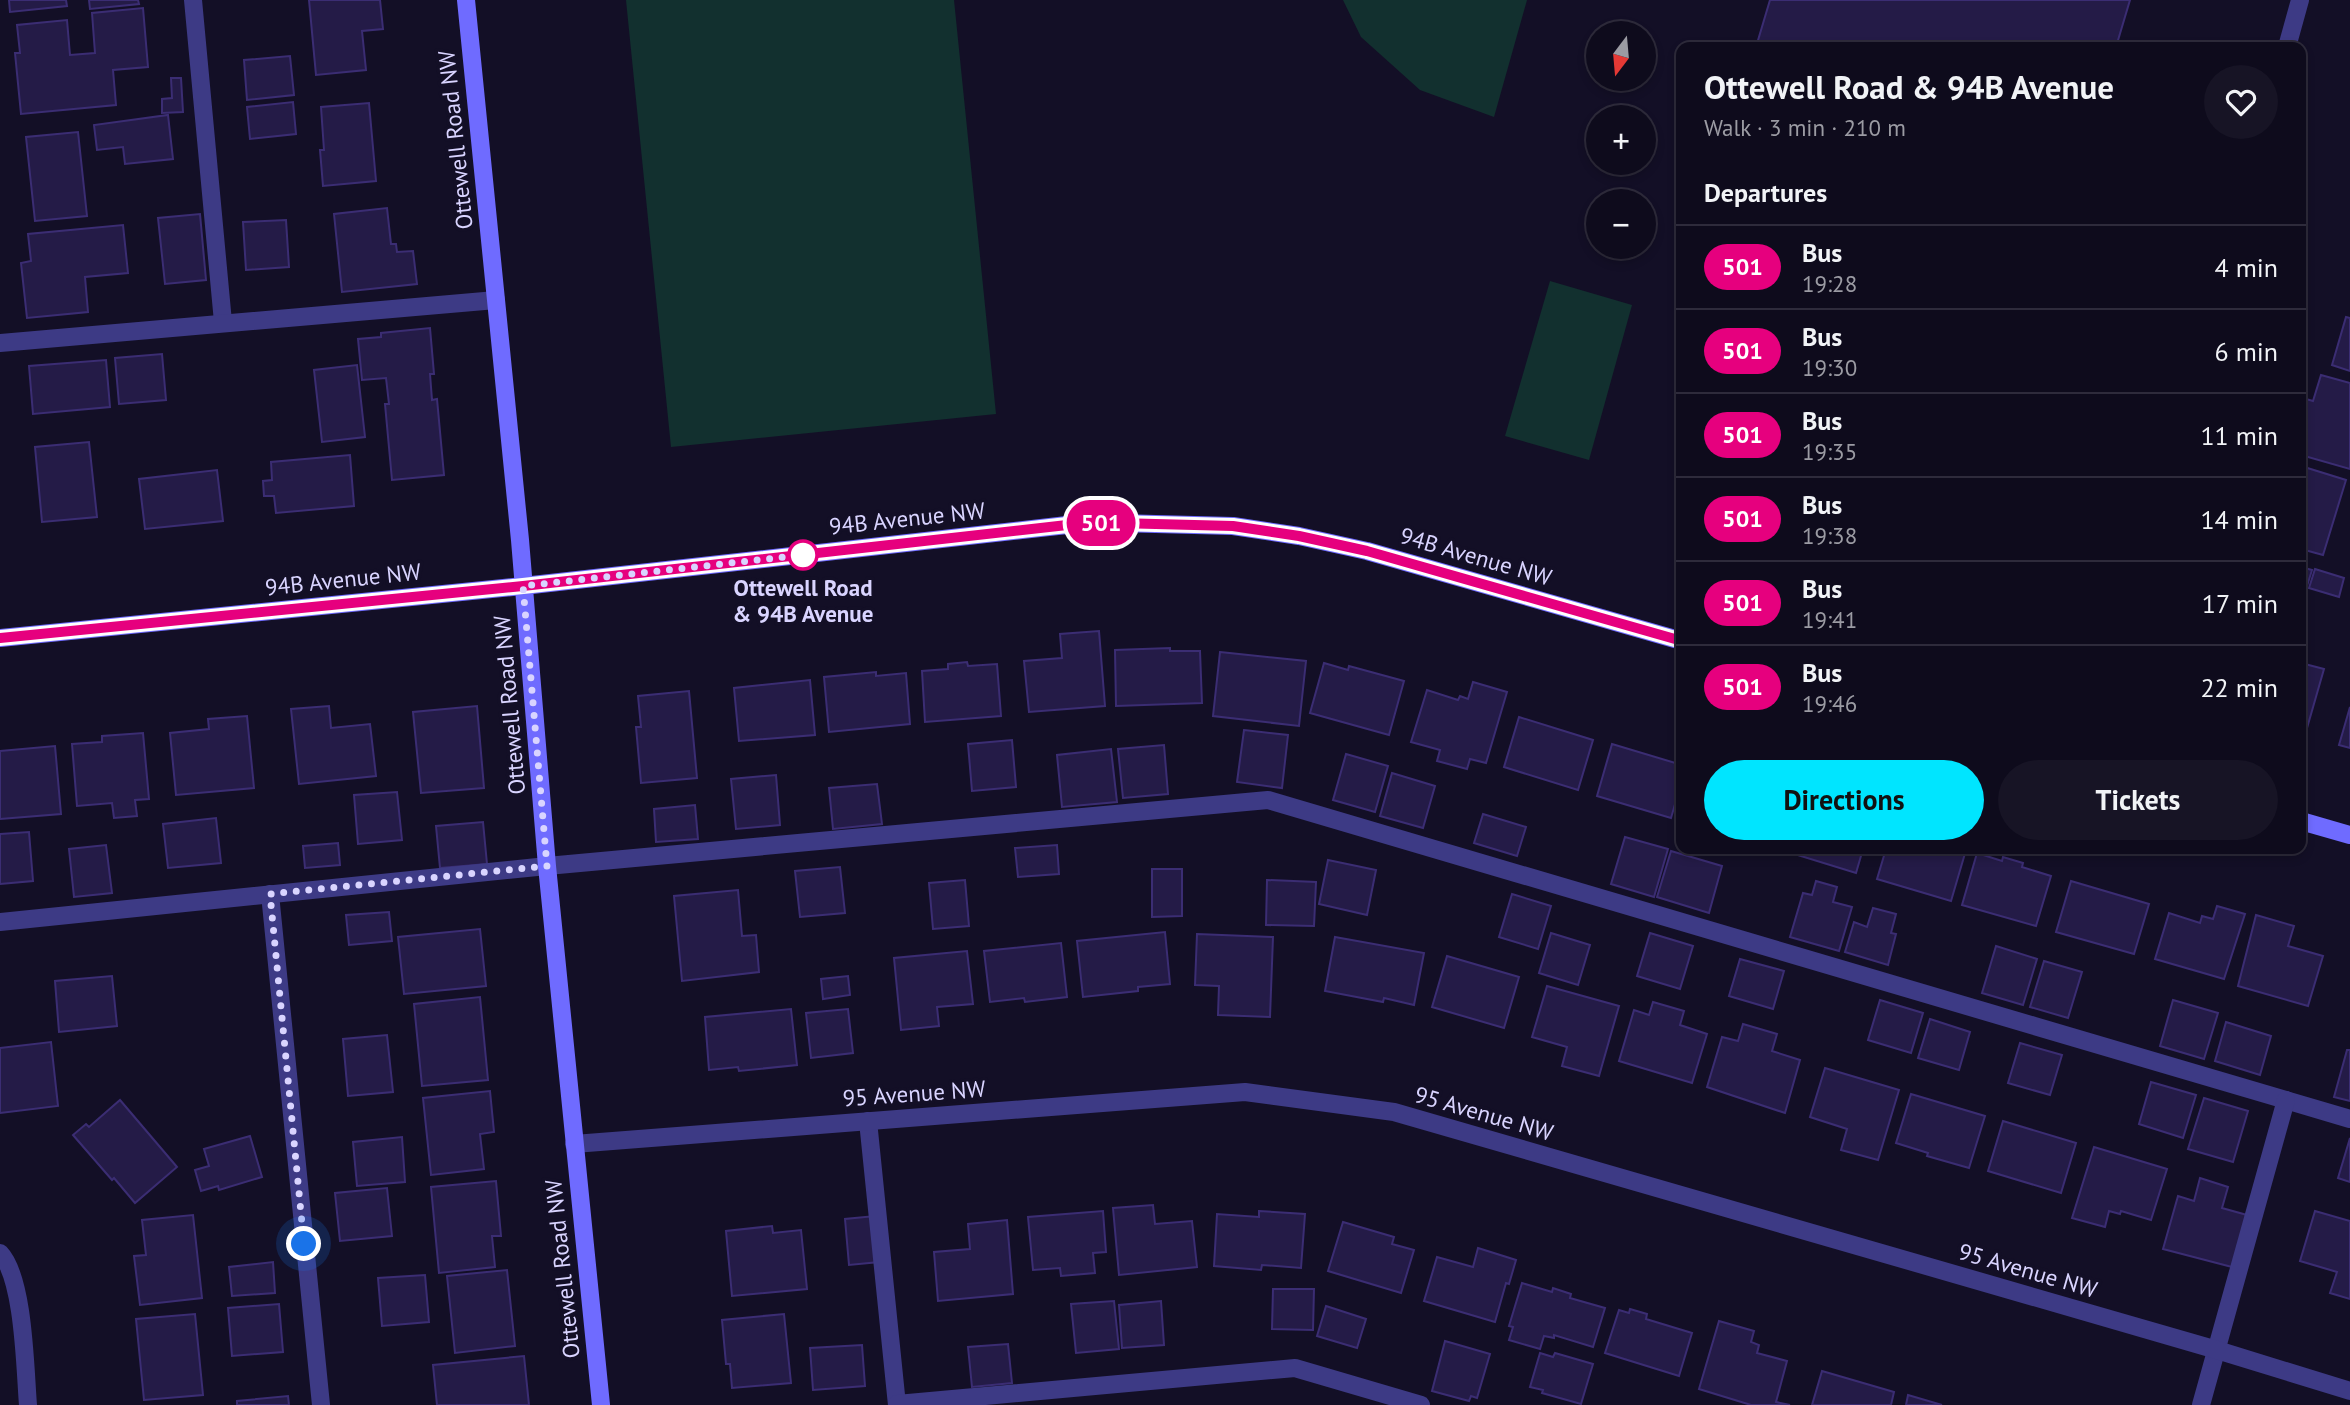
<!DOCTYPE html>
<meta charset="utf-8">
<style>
:root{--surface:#0e0b1c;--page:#171425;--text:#f1f3f6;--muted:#9b9ba3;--line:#2e2b3b;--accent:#00e5ff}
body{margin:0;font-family:"PT Sans",sans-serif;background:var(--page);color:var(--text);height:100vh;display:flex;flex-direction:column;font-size:26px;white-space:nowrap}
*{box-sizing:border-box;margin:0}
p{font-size:23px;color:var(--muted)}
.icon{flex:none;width:38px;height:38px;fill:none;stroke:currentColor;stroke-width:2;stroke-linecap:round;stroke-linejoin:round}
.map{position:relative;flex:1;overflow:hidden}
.sheet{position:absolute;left:1676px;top:42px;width:630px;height:812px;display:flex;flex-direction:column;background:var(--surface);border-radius:14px;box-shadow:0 4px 10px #0003,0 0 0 2px var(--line)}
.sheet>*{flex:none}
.badge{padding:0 14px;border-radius:23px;font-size:24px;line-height:46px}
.needle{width:46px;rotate:196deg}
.tools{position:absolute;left:1586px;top:21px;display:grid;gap:14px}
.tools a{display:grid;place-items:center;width:70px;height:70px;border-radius:50%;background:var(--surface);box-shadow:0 4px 10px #0003,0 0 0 2px var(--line);font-size:35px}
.you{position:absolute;width:35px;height:35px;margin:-18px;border:5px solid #fff;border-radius:50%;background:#1a73e8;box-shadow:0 0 0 10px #1a73e833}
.map>.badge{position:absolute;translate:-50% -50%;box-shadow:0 0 0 4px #fff}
h2{padding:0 28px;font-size:26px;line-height:63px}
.round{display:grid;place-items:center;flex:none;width:74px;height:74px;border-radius:37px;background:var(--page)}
.headline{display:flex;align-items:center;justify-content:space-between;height:119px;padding:0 28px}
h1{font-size:33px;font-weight:700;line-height:52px}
.cta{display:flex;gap:14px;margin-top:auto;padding:14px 28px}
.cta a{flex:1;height:80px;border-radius:42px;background:var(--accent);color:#111;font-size:28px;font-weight:700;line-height:80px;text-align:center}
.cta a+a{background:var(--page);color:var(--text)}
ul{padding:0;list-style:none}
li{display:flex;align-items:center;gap:21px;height:84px;padding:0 28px;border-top:2px solid var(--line)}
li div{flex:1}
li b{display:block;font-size:26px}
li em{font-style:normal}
li .badge{min-width:77px;font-weight:700;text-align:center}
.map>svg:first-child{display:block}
</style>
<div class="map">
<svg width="2350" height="1405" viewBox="0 0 2350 1405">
<rect width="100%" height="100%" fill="#130f26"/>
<g fill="#12302f">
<path d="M626,0h328l42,414 -325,33z"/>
<path d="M1343,0h184l-33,117 -74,-27 -59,-53z"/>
<path d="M1550,281l82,24 -43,155 -84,-24z"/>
</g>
<g fill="#241b47" stroke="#3b2d73" stroke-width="2">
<path d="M9,0h57l1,6 -57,6z"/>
<path d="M89,0h49l1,4 -49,5z"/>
<path d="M309,0h71l3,29 -21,2 4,39 -50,5z"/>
<path d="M1770,0h360l-14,47h-360z"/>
<path d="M143,8l5,59 -35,3 3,35 -95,9 -6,-61h5l-3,-28 50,-5 3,35 25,-2 -3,-40z"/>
<path d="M290,56l4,39 -47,5 -3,-40z"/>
<path d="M171,78h10l2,34 -21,1v-14l10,-1z"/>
<path d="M293,102l3,32 -46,5 -3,-32z"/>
<path d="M369,103l7,78 -53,5 -3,-36h4l-3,-43z"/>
<path d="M168,115l5,44 -48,5 -2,-17 -26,3 -3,-25z"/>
<path d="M78,132l9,84 -52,5 -9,-84z"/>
<path d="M387,208l4,36h5l1,8 16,-1 4,33 -75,8 -8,-78z"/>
<path d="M200,214l6,66 -41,4 -7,-66z"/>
<path d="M286,220l3,47 -43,3 -3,-48z"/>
<path d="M123,225l5,48 -43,4 3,35 -61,6 -6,-55 10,-2 -3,-27z"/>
<path d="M2346,317l4,1v53l-18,-6z"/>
<path d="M430,328l4,46h-4l2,26 5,-1 7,76 -52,5 -7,-76h4l-3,-26 -24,2 -4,-41 23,-2v-4z"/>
<path d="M162,354l4,46 -47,4 -4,-46z"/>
<path d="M106,360l4,47 -77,7 -4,-48z"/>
<path d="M357,365l8,72 -43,5 -8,-72z"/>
<path d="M2321,375l29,8v86l-49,-14v-39l5,-17 7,2z"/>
<path d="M89,442l8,75 -55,5 -7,-75z"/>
<path d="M350,455l4,51 -78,7 -2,-17h-10l-1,-15 9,-1 -1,-18z"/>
<path d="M2301,466l45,14 -23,75 -22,-6z"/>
<path d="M217,470l6,51 -78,8 -6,-50z"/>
<path d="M2301,567l11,3 -11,35z"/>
<path d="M2315,569l29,9 -5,19 -30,-9z"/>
<path d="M1099,631l6,75 -76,6 -5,-51 38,-3 -2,-24z"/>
<path d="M1170,648v3h30l2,52 -86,3 -1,-56z"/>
<path d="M1220,652l86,9 -7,65 -86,-10z"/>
<path d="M967,662l1,4 29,-2 4,52 -76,6 -3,-51 26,-2v-5z"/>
<path d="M1324,663l24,7 1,-4 55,15 -15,54 -79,-22z"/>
<path d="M2301,663l23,6 -21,73h-2z"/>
<path d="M876,672v4l30,-3 4,51 -81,8 -5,-55z"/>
<path d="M810,680l5,55 -76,6 -5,-53z"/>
<path d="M1473,682l34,10 -21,71 -16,-4 -3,10 -30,-8 3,-11 -29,-8 16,-52 31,10 2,-4 8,3z"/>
<path d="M689,691l8,87 -56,5 -5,-56h5l-3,-31z"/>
<path d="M329,706l2,22 39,-4 6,52 -77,8 -8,-75z"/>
<path d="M477,706l7,82 -63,5 -8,-81z"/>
<path d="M2350,707v41l-11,-3z"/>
<path d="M247,716l7,72 -78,7 -6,-62 39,-4 -1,-10z"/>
<path d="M1519,717l74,23 -15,50 -74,-23z"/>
<path d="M1244,730l44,5 -6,53 -45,-6z"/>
<path d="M143,733l6,66 -14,1 2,16 -23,2 -2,-15 -35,3 -5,-62 30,-2v-6z"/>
<path d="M1012,740l4,47 -44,4 -4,-47z"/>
<path d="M1612,744l70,21v15l-11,38 -74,-22z"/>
<path d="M1164,745l4,49 -45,4 -5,-49z"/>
<path d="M55,746l6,68 -61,5v-68z"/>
<path d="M1111,749l6,53 -55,5 -5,-52z"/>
<path d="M1346,754l42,12 -13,46 -42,-12z"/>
<path d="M1392,773l43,13 -12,42 -43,-12z"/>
<path d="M776,775l4,50 -44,4 -5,-50z"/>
<path d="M877,784l5,40 -49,5 -4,-41z"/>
<path d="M397,792l5,48 -44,4 -4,-49z"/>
<path d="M695,805l3,34 -42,3 -2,-33z"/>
<path d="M1483,814l43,13 -9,29 -43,-13z"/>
<path d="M216,818l5,45 -53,5 -5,-44z"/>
<path d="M483,822l4,42 -47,4 -4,-42z"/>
<path d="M29,832l4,49 -33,3v-50z"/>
<path d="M1625,837l43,12 -14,48 -43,-13z"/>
<path d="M338,843l2,22 -35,3 -2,-22z"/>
<path d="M106,845l6,48 -38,4 -5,-48z"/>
<path d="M1057,845l2,29 -41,3 -3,-29z"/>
<path d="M1778,849h85l-7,24z"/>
<path d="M1886,849l80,1 -15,51 -74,-22z"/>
<path d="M1671,851l51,15 -13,47 -52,-16z"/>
<path d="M1977,853l25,8 1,-4 20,6 -1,4 29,9 -15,50 -74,-21z"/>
<path d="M1328,860l48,10 -9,45 -48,-11z"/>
<path d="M840,867l5,46 -45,4 -5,-46z"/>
<path d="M1152,869h30v47l-30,1z"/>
<path d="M965,880l4,46 -36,3 -4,-46z"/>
<path d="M1267,880l49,2 -2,44 -48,-1z"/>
<path d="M1816,881l21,6 -4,15 19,5 -13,44 -49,-14 13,-44 9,2z"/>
<path d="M2071,881l78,23 -15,50 -78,-22z"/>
<path d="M738,890l4,46 14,-1 3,37 -77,9 -8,-85z"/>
<path d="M1512,894l39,12 -13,43 -39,-12z"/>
<path d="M2217,906l28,8 -21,65 -69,-20 14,-46 31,10 2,-7 11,3z"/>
<path d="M1873,908l23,6 -5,19 5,1 -8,31 -43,-13 9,-30 13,5z"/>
<path d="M389,912l3,29 -43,4 -3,-30z"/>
<path d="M2256,915l38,11 -6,20 35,10 -15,50 -70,-20z"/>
<path d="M480,929l6,57 -82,8 -6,-57z"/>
<path d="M1165,932l5,52 -32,3v4l-55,6 -6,-56z"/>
<path d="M1551,933l39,12 -12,40 -39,-12z"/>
<path d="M1650,933l43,13 -13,43 -43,-13z"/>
<path d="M1197,934l76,3 -3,80 -52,-2 1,-29 -24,-1z"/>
<path d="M1335,937l89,16 -10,52 -30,-7 -1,4 -58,-11z"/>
<path d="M1061,943l6,54 -42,5 -1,-4 -34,4 -6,-51z"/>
<path d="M1996,946l41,13 -14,46 -41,-12z"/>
<path d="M967,951l6,53 -36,3 2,19 -38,4 -7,-72z"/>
<path d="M1447,956l72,21 -15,51 -72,-21z"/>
<path d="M1740,959l44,12 -11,38 -44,-13z"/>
<path d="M2044,961l38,11 -14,46 -38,-11z"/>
<path d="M112,976l5,50 -58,6 -4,-51z"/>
<path d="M848,976l2,19 -27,4 -2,-20z"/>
<path d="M1547,986l72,20 -20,70 -37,-10 5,-19 -35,-10z"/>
<path d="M480,997l8,83 -66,6 -8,-82z"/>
<path d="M1880,1000l43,13 -12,40 -43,-13z"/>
<path d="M2173,1000l45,13 -14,46 -44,-13z"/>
<path d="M1653,1002l31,9 -4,14 27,9 -15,49 -73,-22 15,-51 15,5z"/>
<path d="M791,1009l6,56 -58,6 -1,-4 -29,3 -4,-53z"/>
<path d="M848,1009l5,44 -42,5 -5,-45z"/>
<path d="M1930,1019l40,13 -11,38 -41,-12z"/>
<path d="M2226,1022l45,14 -11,39 -45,-14z"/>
<path d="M1743,1024l34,10 -5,17 28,9 -15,53 -78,-26 15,-50 16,4z"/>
<path d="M387,1035l6,57 -45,4 -5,-57z"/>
<path d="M51,1042l7,64 -58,7v-65z"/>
<path d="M2020,1043l42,12 -12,40 -42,-12z"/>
<path d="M2347,1050h3v51l-16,-4z"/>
<path d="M1825,1068l74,22 -21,70 -37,-10 6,-21 -37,-12z"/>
<path d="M2151,1082l45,13 -13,43 -44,-14z"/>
<path d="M490,1091l4,41 -14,2 4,35 -53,6 -8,-77z"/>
<path d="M1911,1094l74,22 -16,52 -42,-12 1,-3 -32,-10z"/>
<path d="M2204,1098l44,13 -15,51 -45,-13z"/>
<path d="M120,1100l57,67 -42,36 -21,-25 -2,2 -39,-45 13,-11 3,3z"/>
<path d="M2003,1121l73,22 -15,50 -73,-22z"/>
<path d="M250,1136l12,41 -43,13 -1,-4 -17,5 -6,-21 14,-4 -5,-17z"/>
<path d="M402,1137l3,45 -48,4 -4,-44z"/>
<path d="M2350,1138v44l-12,-4z"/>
<path d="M2094,1147l73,22 -16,51 -30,-9 -1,3 -11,-3 -4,16 -33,-9z"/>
<path d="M2200,1178l28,9 -6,21 25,7 -15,52 -69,-18 15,-53 16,5z"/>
<path d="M496,1181l5,55h-9l3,31 -56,6 -8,-86z"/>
<path d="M387,1188l5,48 -52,5 -5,-48z"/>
<path d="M1153,1205l2,19 37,-3 5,46 -78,8 -6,-67z"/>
<path d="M1103,1211l3,41 -13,1 2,20 -34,3 -1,-8 -27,2 -5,-53z"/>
<path d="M1259,1211l46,3 -4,54 -39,-3 -1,5 -47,-4 3,-52 42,3z"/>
<path d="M2315,1211l35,10v78l-20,-6 7,-21 -37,-11z"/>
<path d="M193,1215l9,83 -62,7 -6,-49 12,-1 -4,-35z"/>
<path d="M875,1216l4,46 -30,3 -4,-46z"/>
<path d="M1007,1220l6,74 -75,7 -4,-49 36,-3 -2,-25z"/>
<path d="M1343,1222l51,15 -2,7 22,6 -13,43 -73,-22z"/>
<path d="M772,1226l1,7 28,-3 6,59 -75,7 -6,-65z"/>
<path d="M1478,1248l38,12 -7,24 -3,-1 -11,39 -71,-21 13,-44 36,10z"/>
<path d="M273,1262l2,31 -43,3 -3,-29z"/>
<path d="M507,1270l8,76 -60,7 -8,-77z"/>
<path d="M425,1275l4,47 -47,4 -4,-48z"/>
<path d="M1522,1283l30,9 1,-4 18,6 -1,4 35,10 -12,39 -39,-12v3l-10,-2 -4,13 -31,-9 4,-13 -4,-1z"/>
<path d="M1273,1289h41l-1,41 -41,-1z"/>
<path d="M1114,1301l5,48 -43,4 -5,-49z"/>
<path d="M1161,1301l3,44 -42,3 -3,-43z"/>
<path d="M279,1304l4,48 -51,4 -4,-48z"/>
<path d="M1326,1306l40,13 -9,29 -40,-12z"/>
<path d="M1630,1309l17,5 -1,5 46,14 -13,43 -74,-23 14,-43 10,3z"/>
<path d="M195,1314l8,81 -59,5 -8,-81z"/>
<path d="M784,1314l7,69 -59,5 -2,-24h-4l-4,-44z"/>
<path d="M1719,1321l35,10 -3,11 8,3 -2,8 30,8 -11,41 14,3h-39l-52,-16z"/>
<path d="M1445,1341l45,13 -13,44 -6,-2 -2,5 -37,-10z"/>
<path d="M1008,1344l4,39 -40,4 -4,-40z"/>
<path d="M862,1345l3,41 -52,4 -3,-42z"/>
<path d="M1540,1353l13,4 2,-4 38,11 -12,40 -39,-11 1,-3 -13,-3z"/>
<path d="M524,1356l5,49h-92l-4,-40z"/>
<path d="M1822,1371l72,21 -3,13h-79z"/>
<path d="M1908,1395l34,10h-36z"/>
<path d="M288,1396l1,9h-52v-4z"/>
</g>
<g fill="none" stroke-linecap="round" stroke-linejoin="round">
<g stroke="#3d3a85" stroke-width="18">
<path d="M193,0l30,322"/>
<path d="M0,343l496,-43"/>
<path d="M270,894l51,511"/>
<path d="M0,922l547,-56 721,-66 1082,319"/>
<path d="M868,1121l29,284"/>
<path d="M897,1404l398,-36 126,37"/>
<path d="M2201,1405l85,-305"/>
</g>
<g stroke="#3d3a85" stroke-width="18">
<path d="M2287,47l13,-47"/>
<path d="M574,1144l671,-52 149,20 823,238 133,41"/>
<path d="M0,1253c24,25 25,116 28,152"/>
</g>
<g stroke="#6f6bff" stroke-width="18">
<path d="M466,0l54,540 27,326 54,539"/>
<path d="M0,638l523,-52 544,-61 50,-2 116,3 66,10 68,15 315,90"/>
<path d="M2301,821l49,14"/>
</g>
</g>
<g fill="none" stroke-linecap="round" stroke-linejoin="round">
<g stroke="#fff" stroke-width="16">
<path id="line" d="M0,638l523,-52 544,-61 50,-2 116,3 66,10 68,15 315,90"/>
</g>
<use href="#line" stroke="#e6007e" stroke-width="10"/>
<path stroke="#d9d4ff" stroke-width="7" stroke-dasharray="0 12.6" d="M304,1244l-34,-350 277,-28 -24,-280 280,-31"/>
</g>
<circle fill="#fff" stroke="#e6007e" stroke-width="3.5" cx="803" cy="555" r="14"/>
<g text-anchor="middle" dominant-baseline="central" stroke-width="7" stroke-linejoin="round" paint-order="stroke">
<g font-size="23" fill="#d9d4ff" stroke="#130f26">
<text transform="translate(455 140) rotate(-96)">Ottewell Road NW</text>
<text transform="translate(907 518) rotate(-6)">94B Avenue NW</text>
<text transform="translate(1476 556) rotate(16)">94B Avenue NW</text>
<text transform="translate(343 579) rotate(-6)">94B Avenue NW</text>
<text transform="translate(509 705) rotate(-95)">Ottewell Road NW</text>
<text transform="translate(914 1093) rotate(-4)">95 Avenue NW</text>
<text transform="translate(1484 1113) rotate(16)">95 Avenue NW</text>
<text transform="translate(562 1269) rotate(-96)">Ottewell Road NW</text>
<text transform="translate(2028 1270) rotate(16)">95 Avenue NW</text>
</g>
<g font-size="23" font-weight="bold" fill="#d9d4ff" stroke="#130f26">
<text x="803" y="587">Ottewell Road<tspan x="803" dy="26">&amp; 94B Avenue</tspan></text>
</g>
</g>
</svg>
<div class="tools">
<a><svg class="needle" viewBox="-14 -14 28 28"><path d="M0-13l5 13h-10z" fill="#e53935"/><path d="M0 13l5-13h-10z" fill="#9b9ba3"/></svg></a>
<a>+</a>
<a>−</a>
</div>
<div class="you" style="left:304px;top:1244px"></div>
<b class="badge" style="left:1101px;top:523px;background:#e6007e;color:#fff">501</b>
<section class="sheet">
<div class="headline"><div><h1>Ottewell Road &amp; 94B Avenue</h1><p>Walk · 3 min · 210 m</p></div><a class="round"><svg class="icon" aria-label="heart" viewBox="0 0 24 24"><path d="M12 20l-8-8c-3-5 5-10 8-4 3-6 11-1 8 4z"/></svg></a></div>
<h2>Departures</h2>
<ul>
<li><span class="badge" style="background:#e6007e;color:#fff">501</span><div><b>Bus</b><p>19:28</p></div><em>4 min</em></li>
<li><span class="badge" style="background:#e6007e;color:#fff">501</span><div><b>Bus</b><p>19:30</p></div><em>6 min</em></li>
<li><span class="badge" style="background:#e6007e;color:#fff">501</span><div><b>Bus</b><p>19:35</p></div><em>11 min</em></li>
<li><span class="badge" style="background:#e6007e;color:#fff">501</span><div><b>Bus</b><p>19:38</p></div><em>14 min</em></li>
<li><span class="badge" style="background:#e6007e;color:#fff">501</span><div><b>Bus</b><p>19:41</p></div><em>17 min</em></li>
<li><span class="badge" style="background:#e6007e;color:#fff">501</span><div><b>Bus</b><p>19:46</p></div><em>22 min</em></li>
</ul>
<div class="cta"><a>Directions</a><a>Tickets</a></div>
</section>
</div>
